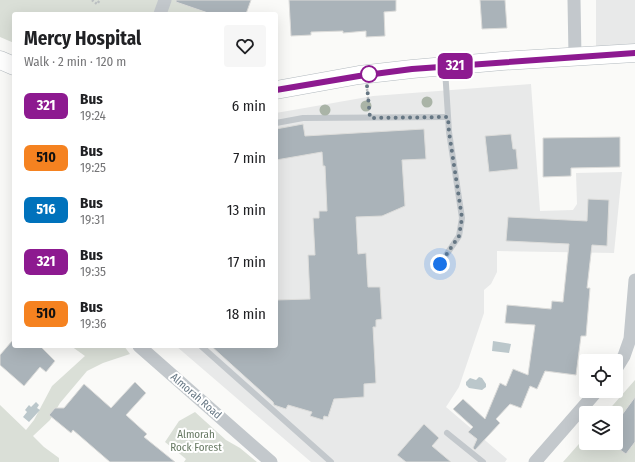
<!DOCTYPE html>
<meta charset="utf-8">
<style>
:root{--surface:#fff;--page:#f6f6f6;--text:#202124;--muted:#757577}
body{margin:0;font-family:"Fira Sans Condensed",sans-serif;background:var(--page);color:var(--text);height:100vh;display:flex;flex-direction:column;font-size:15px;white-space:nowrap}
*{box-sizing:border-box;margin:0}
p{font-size:13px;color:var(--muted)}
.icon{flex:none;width:22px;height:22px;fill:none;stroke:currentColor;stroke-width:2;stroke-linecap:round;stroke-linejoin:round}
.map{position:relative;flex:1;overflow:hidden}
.side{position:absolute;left:12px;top:12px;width:266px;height:336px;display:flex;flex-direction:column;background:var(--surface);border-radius:4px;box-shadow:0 4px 16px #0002}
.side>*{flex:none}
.badge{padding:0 8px;border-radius:6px;font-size:14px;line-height:26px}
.buttons{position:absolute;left:579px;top:354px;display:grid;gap:8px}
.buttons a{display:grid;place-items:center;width:44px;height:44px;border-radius:4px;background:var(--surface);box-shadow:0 4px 16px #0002;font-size:20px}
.you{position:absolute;width:20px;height:20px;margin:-10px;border:3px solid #fff;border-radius:50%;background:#1a73e8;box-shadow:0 0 0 6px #1a73e833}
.map>.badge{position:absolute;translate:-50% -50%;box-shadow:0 0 0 2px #fff}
.round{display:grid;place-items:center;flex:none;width:42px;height:42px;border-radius:4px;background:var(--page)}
.headline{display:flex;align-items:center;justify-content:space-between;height:68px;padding:0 12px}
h1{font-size:19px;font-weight:700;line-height:30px}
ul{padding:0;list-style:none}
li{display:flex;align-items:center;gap:12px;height:52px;padding:0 12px}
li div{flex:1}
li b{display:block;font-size:15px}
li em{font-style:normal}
li .badge{min-width:44px;font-weight:700;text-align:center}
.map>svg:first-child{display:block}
</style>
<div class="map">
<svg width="635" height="462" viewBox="0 0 635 462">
<rect width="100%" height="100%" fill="#fafaf8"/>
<g fill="#e8e9e9">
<rect x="596" y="0" width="39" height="47"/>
<path d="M531,84l9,127 33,-1 4,-6 -1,-31 46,-1 -8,81 -117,-2v21l-6,12 -7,6v23l-25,74 -13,20 61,52 -2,3h-194l-135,-116h100v-233l97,-17z"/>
</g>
<g fill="#dadfd7">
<path d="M0,0h195l11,14h-192v29l-14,-6z"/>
<path d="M71,346h53l6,8 -27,9 -16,8 -27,32 -10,17 -17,16 11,11 15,11v4h-59v-57l26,25 8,-10 18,-34 33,-30z"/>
<path d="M635,380v82h-72l23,-26v7h30v-30h-10z"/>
<path d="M195,412l31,28 14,8 17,14h-73l2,-3 -21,-17 14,-21z"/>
</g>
<g fill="#bbc7cb">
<path d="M493,341l18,3 -2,9 -17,-2z"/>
<path d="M479,377l3,1 4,6v3l-4,3 -13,-2 -3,-3v-3l4,-4 6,2z"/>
<path d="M36,402l3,3 -2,3 3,2 -11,12 -6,-5 4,-5 -2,-2 4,-5 2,2z"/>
</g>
<g fill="#aab3b9" stroke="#dcdcda">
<path d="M176,0h75l-5,14h-35l-35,-12z"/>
<path d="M289,0h107v11l-12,1 1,24 -19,1v-6l-23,2v-2l-32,1v3l-20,1z"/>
<path d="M480,0h25l2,28 -25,1z"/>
<path d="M303,124l2,12 119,-7 2,30 -24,1 3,46 -23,10 -26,1 2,37 8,-1 2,34h12l2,32 -6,1v7h-3l3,56 -12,1v13l-30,2 -6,18 -4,-1 -1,4 -13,-4 2,-4 -24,-7 -2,4 -12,-4 -1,-3 -62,-56h65v-46l34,-1 -2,-44h7l-2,-37h6v-7h8l-2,-45h-2l-1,-14 -46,8v-31z"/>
<path d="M511,134l2,15h3l2,20 -29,3 -4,-36z"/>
<path d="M620,137v30l-49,1v8l-28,1v-39z"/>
<path d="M588,199l21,1 -2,46 -15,-1 -5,43h3l-4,48h-5l-5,39 -31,-4 -8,18 -7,-3 -9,22 -11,-4 -14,15 4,4 -25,27 -2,-2 4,-9 -9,-7 5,-5 -20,-18 10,-10 22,20 15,-36 6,3 7,-17 15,6 7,-50 -30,-2 2,-18 44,4 1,-8 11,1 6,-58 -63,-3 2,-24 79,4z"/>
<path d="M12,341l2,1v4h26l15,15 -9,11 -6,-5 -16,19 -24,-21v-10z"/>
<path d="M135,382l11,11 -20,22 21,19 -3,3 31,25h-65l-37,-32 -2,3 -22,-18 6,-7h9l20,-24 27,24z"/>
<path d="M635,397v45l-9,12 -10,-7v-24z"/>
<path d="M424,424l15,14 -7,8 19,16h-45l-9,-7z"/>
</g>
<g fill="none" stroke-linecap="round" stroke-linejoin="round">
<g stroke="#b3babf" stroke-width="19">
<g id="secondary">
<path d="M0,60l14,6"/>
<path d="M276,90l83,-15 53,-6 90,-8 133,-8"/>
</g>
</g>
<g stroke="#bbbfc2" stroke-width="2.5" stroke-dasharray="2 2" stroke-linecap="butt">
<path d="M92,0l5,4 3,-4"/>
<path d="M367,89l2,19"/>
</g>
<g stroke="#c3c8cc" stroke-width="6">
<path d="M276,123l27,-5 145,-1"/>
<path d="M440,264l19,-28 3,-18 -13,-86 -4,-63"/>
<path d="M201,346l130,116"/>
<path d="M447,433l36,29"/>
</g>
<g stroke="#c3c8cc" stroke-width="13">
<path d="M574,0l1,56"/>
<path d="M160,14l5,-14"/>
<path d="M139,346l132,116"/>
<path d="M616,369l8,-13 6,-17 5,-59"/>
<path d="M535,462l62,-71"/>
</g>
<use href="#secondary" stroke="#fff" stroke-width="18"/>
</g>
<g fill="#aab4a7">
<circle cx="427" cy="102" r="5.5"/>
<circle cx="366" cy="106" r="5.5"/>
<circle cx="325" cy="110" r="5.5"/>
</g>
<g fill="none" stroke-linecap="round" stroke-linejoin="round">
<g stroke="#fff" stroke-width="9">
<path id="line" d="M276,90l83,-14 53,-7 223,-16"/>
</g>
<use href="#line" stroke="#8d1a90" stroke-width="6"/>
<path stroke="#657683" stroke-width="4" stroke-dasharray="0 7.2" d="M369,74l-3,1 4,43 78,-1 1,15 13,86 -3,18 -19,28"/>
</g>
<circle fill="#fff" stroke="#8d1a90" stroke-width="2" cx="369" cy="74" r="8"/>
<g text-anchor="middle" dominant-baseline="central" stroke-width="4" stroke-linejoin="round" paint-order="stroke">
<g font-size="11" fill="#657683" stroke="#fff">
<text transform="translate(196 396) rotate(41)">Almorah Road</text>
</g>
<g font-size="11" fill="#687a64" stroke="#fff">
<text x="196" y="434">Almorah<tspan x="196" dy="13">Rock Forest</tspan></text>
</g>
</g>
</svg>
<div class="buttons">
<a><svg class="icon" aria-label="locate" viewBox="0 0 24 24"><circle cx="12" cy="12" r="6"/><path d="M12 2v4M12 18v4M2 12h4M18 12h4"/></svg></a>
<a><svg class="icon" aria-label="layers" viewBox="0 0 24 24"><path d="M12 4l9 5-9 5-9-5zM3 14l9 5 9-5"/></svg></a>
</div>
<div class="you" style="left:440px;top:264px"></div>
<b class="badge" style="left:455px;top:66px;background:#8d1a90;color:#fff">321</b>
<section class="side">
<div class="headline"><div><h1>Mercy Hospital</h1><p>Walk · 2 min · 120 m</p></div><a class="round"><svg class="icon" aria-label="heart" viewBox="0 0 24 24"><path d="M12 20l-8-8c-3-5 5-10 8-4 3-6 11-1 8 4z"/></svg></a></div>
<ul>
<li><span class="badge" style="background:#8d1a90;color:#fff">321</span><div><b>Bus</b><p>19:24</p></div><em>6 min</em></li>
<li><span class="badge" style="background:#f58220;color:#111">510</span><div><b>Bus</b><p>19:25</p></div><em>7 min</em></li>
<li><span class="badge" style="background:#0072bc;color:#fff">516</span><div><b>Bus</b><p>19:31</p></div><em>13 min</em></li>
<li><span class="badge" style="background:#8d1a90;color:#fff">321</span><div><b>Bus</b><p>19:35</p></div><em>17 min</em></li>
<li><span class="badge" style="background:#f58220;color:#111">510</span><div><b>Bus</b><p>19:36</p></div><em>18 min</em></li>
</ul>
</section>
</div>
